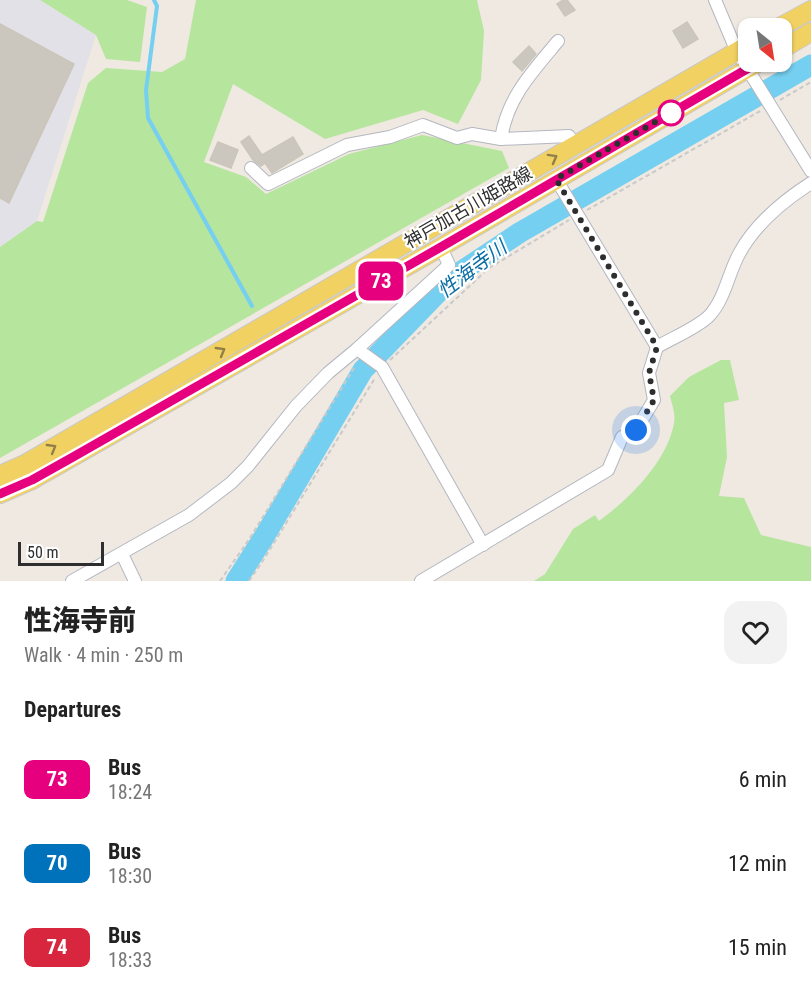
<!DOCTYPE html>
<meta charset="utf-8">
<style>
:root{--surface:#fff;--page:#f2f2f2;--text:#222;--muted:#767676}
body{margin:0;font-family:"Roboto Condensed","Noto Sans JP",sans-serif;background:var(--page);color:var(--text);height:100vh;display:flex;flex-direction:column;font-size:22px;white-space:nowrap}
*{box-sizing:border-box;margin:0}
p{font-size:20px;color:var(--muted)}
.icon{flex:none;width:33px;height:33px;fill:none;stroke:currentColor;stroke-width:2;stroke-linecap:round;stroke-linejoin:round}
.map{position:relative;height:581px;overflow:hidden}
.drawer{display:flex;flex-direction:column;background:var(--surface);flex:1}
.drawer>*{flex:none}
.badge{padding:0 12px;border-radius:9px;font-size:21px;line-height:39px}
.needle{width:39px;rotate:150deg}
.buttons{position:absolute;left:738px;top:18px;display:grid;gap:12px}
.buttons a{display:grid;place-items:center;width:54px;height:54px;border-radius:12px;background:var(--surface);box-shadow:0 2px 4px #0004;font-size:30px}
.scale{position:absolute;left:18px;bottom:15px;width:86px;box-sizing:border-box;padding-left:6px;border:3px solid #2e2e2e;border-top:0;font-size:16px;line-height:21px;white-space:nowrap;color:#2e2e2e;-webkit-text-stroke:4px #fff;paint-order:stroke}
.you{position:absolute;width:30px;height:30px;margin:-15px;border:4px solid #fff;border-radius:50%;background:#1a73e8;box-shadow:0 0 0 9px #1a73e833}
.map>.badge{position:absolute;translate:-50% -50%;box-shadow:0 0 0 3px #fff}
h2{padding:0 24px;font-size:22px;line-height:54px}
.round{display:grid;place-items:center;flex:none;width:63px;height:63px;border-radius:18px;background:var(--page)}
.overview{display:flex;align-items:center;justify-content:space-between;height:102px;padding:0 24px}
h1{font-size:28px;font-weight:800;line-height:45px}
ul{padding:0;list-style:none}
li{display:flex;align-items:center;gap:18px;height:84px;padding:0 24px}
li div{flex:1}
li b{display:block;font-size:22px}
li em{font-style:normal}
li .badge{min-width:66px;font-weight:700;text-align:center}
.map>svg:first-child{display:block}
</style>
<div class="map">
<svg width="811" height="581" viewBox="0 0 811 581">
<rect width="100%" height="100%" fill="#efe9e1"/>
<path fill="#e3e1e8" d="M0,0h40l56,35 -59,186 -37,26z"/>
<g fill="#b6e59e">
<path d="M40,0h87l20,7 -7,55 -34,-3 -10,-24z"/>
<path d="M196,0h281l7,31 -3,49 -23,44 -35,-14 -98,29 -92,-55 -29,78 42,15 20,17 83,-40 73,-19 80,16 7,17 -509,290v-211l37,-26 6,1 45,-139 18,-15 56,4 23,-13z"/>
<path d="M721,360h9l9,40 -15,3 3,54 -8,39 25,2 17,37 50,12v34h-277l11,-7 28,-45 22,-14 4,6c30,-22 68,-59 75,-98 2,-9 -2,-18 -4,-27l19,-19z"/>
</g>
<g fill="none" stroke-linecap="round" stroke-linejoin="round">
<path stroke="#75cff0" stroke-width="4" d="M154,0l3,6 -11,84 2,28 104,188"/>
<path stroke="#75cff0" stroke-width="21" d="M236,581l28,-44 99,-167 90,-93 66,-44 292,-168"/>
</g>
<g fill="#cbc7bf" stroke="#cbc5ba" stroke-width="1.5">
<path d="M563,0h4l8,10 -10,6 -8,-12z"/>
<path d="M687,22l11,17 -15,9 -10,-17z"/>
<path d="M0,24l74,40 -65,139 -9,-5z"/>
<path d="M529,46l7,8 -14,17 -9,-9z"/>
<path d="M249,136l13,19 31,-18 10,17 -31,19 -7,-10 -4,3 -8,-6 -12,-18z"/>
<path d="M218,142l20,8 -7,18 -21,-8z"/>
</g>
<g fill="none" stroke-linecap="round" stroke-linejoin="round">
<g stroke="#b4b7c1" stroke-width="14">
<g id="street">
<path d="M715,0l22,52 74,119"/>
<path d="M558,41c-26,31 -51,57 -57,98l68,-3 6,10"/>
<path d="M251,168l17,16 79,-39 43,-8 33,-12 34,13 15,-4 29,5"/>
<path d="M556,179l101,168"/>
<path d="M357,349l25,18 101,178"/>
<path d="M122,554l13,27"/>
<path d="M72,581l117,-66 42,-32 17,-17 48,-60 32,-33 29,-24 92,-84 -8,-18"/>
<path d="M421,581l187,-111 14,-33 14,-7 18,-30 -5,-27 8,-26c15,-9 40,-19 52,-31 16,-17 19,-42 30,-62 16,-30 44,-53 72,-71"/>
</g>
</g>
<g stroke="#c9c9c9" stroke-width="20">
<g id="primary">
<path d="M778,28l33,-18"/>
<path d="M782,49l29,-17"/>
<path d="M0,475l25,-11 723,-419"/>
<path d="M0,494l32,-14 409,-233 318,-185"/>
</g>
</g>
<g stroke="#c9c9c9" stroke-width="2" stroke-dasharray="4.5 3" stroke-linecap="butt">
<path d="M780,100l31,-18"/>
<path d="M587,210l175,-100"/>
<path d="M390,360l99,-92 80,-48"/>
<path d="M220,581l30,-43 104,-170"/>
<path d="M249,581l15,-22 111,-181"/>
</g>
<use href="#street" stroke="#fff" stroke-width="12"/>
<use href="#primary" stroke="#f2d163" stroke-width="18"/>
</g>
<defs><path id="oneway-chevron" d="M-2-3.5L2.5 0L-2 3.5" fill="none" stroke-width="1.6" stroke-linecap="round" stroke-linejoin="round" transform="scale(1.5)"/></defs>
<g stroke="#908048">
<use href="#oneway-chevron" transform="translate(553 158) rotate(-29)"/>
<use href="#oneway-chevron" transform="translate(221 351) rotate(-30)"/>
<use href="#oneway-chevron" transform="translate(52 448) rotate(-30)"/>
</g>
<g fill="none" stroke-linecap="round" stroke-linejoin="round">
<g stroke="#fff" stroke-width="14">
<path id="line" d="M0,494l32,-14 41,-23 368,-210 318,-185"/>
</g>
<use href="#line" stroke="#e6007e" stroke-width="9"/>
<path stroke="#2e2e2e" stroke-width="6" stroke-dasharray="0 10.8" d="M636,430l18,-30 -5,-27 8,-26 -101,-168 115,-66"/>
</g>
<circle fill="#fff" stroke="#e6007e" stroke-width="3" cx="671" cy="113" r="12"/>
<g text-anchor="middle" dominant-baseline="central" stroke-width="4.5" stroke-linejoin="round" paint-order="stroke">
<g font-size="18" fill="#2e2e2e" stroke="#fff">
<text transform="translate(468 207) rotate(-30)">神戸加古川姫路線</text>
</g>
<g font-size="20" font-style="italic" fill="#0d6fa3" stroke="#fff">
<text transform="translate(472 269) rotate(-37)">性海寺川</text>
</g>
</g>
</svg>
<div class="buttons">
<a><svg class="needle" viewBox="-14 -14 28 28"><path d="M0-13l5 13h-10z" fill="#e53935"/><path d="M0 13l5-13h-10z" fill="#767676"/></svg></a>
</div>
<div class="scale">50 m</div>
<div class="you" style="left:636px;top:430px"></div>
<b class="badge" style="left:381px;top:281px;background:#e6007e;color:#fff">73</b>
</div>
<section class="drawer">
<div class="overview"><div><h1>性海寺前</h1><p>Walk · 4 min · 250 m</p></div><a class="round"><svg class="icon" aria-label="heart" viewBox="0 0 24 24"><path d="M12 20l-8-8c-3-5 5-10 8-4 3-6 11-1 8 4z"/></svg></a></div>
<h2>Departures</h2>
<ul>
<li><span class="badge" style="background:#e6007e;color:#fff">73</span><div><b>Bus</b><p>18:24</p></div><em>6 min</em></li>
<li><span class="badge" style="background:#0072bc;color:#fff">70</span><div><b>Bus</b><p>18:30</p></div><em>12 min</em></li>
<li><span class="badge" style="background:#d7263d;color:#fff">74</span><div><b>Bus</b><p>18:33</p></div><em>15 min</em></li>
</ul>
</section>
